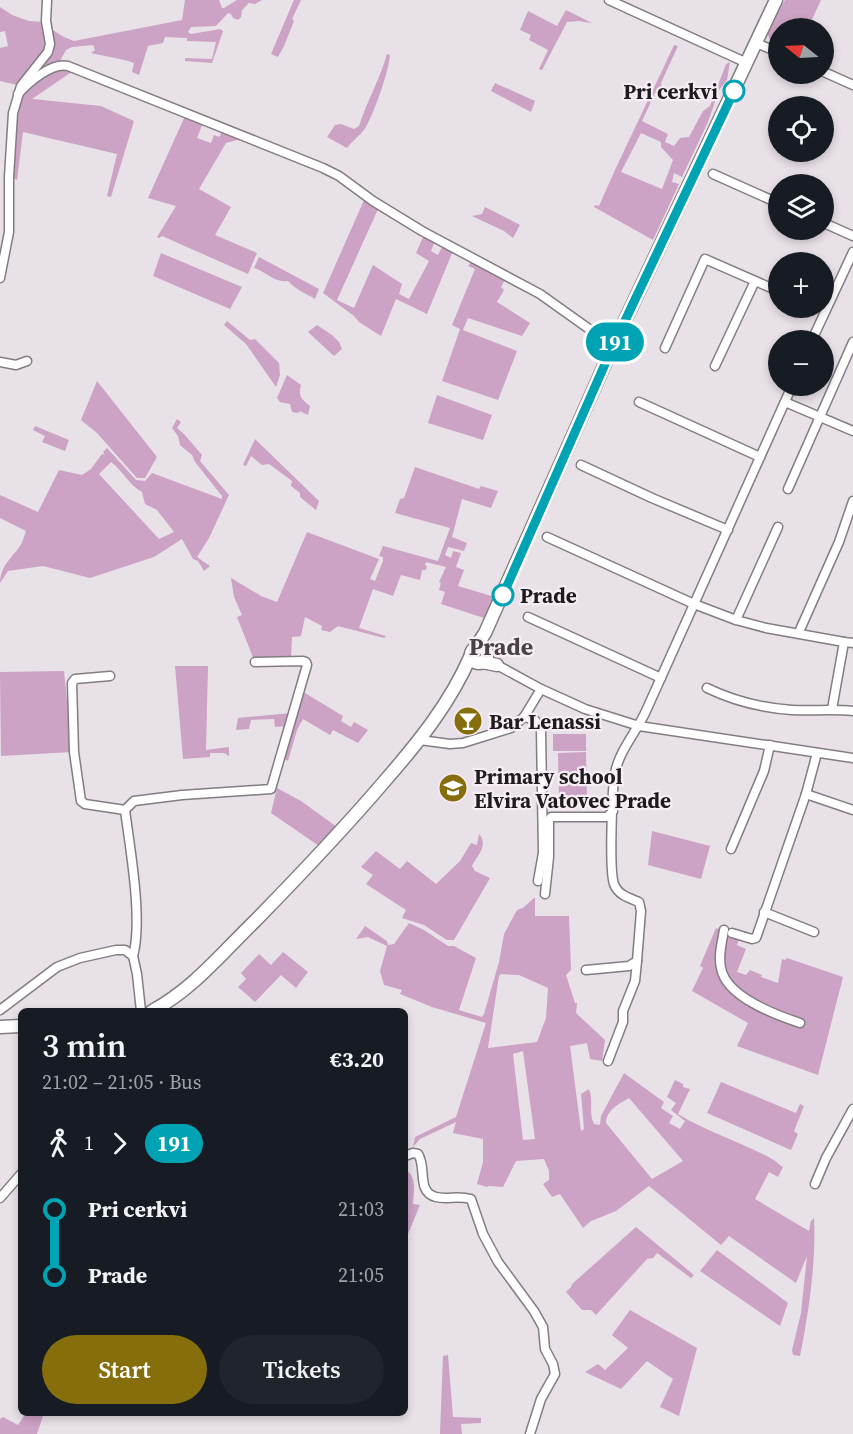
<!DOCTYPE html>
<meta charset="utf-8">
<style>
:root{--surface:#171b24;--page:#20242c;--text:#f1f3f6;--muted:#9ea1a6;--accent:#866e0c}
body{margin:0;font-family:"Source Serif 4",serif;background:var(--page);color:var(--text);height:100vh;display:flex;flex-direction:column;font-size:22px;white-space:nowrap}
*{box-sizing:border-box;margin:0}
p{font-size:20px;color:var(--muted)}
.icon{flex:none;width:33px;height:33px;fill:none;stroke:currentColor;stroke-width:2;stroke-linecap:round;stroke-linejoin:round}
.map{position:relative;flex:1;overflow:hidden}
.sheet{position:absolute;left:18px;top:1008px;width:390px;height:408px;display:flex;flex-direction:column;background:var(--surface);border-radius:9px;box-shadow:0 3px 9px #0003}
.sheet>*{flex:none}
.badge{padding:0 12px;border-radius:20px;font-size:21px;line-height:39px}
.needle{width:39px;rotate:288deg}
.controls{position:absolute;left:768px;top:18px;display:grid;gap:12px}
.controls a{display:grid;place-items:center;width:66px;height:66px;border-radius:50%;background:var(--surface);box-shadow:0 3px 9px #0003;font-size:30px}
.map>.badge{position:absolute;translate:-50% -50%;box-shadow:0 0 0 3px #fff}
.legs{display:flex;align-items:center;gap:9px;height:66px;padding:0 24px;font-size:20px}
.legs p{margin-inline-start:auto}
.summary{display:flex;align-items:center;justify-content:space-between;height:102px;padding:0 24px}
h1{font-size:33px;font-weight:600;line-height:45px}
.primary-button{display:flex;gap:12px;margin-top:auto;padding:12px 24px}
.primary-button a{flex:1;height:69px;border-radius:36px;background:var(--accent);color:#fff;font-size:24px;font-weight:600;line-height:69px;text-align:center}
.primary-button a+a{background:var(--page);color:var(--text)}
ul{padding:0 24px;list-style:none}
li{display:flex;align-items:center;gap:21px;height:66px;font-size:22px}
li i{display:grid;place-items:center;width:9px;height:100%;margin:0 8px;background:currentColor}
li i::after{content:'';width:15px;height:15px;margin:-8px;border:4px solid;border-radius:50%;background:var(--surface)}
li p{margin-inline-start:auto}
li:first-child i{background:linear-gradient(#0000 50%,currentColor 0)}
li:last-child i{background:linear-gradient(currentColor 50%,#0000 0)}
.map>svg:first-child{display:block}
</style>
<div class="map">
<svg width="853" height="1434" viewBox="0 0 853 1434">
<rect width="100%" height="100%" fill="#e9e1e8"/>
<g fill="#cca2c5" fill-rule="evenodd">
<path d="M185,0h34l3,8h2l13,-8h25l-7,4 -6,-1 -7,7 -1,7 -3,3 -5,-2 -2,-4 -3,-1 -12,13 -25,1 -3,5 3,2 29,-5 3,2 -11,32 -27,-2v-3l27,1 4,-17 -29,-1v-3l-22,-1 -2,6 -15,3 -9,29 -7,-3 2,-9c-13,-5 -28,-6 -43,-10l4,-3 -2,-5 -21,2 -6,3 -6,11 -27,18 1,-7 19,-23 -2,-20 13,8 10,4 108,-21z"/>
<path d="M294,0h7l-9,19 2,2 -10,25 -6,11 -7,-3z"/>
<path d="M785,0h36l-13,28h-30v19l-7,-4 -4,-11z"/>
<path d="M0,7l12,8 17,6 15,1c8,41 -9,33 -26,63l-18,-4v-33l8,-2 -3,-15 -5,1z"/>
<path d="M566,10l26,13 -14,-2 -11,1 -25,48 -3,-1 9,-19 -19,-10 2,-5 -11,-5 8,-19 29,15z"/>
<path d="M674,45l4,1 -17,37 1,5 -7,5 -13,28 26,13 -3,8 9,4 6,-8 9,-1 14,-26 7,-5 16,-42 4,-2 -3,18 -8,10 -11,32 -26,55 -8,-4 -2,9 7,2 -26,56 -59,-33 1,-2 4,1c24,-55 50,-107 75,-161zM641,133l20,9v5l12,13 -11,29 -41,-17z"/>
<path d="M387,54l3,1c-1,16 -16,58 -24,72 -5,8 -13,13 -19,21l-20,-11 8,-12 6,-1 13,5 5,-3c8,-25 21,-47 28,-72z"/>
<path d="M56,68l17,3 -41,28 69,7 33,15 -23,76 -4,-1 10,-42 -94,-22 -6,48 -6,-3c1,-23 0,-69 15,-87 7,-9 21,-15 30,-22z"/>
<path d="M495,83l40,18 -4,11 -40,-21z"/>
<path d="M185,116l18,7 -6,15 14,5 3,-8 5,2 3,-5 28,11 -13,-3 -11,3 -27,46 32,18 -16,28 42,18 -9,21 -86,-38 -3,2 -2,-1 19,-31 -28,-8z"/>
<path d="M365,198l14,9 -42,93 17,8 19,-43 29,19 -3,10 10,5 20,-38 -13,-8 8,-18 11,6 -4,10 7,4 5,-10 10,6 -26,63 -31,-15 -15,37 -22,-14 -5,-6 -31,-23z"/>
<path d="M485,207l35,18 -7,13 -9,-7 -32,-15 10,-2z"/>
<path d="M161,253l81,34 -12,22 -77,-33z"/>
<path d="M259,257l60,32 -4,10c-10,-6 -19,-9 -27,-18 -13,2 -22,-9 -34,-13z"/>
<path d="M472,261l34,17 -5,9 3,3 -7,12 33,21 -8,13 -54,-18 -5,12 54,21 -19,49 -56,-19 18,-52 -8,-4 23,-56 -7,-3z"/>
<path d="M227,321l23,19 5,-1 24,24 1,12 -4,12 -30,-43 -22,-19z"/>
<path d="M317,325l15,10 7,7 3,7 -8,7 -26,-24z"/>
<path d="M287,375l14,10c-3,11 0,14 9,21l-2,9 -8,-4 -2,2 -6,-1 -2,-8 -10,-2 -3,-4z"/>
<path d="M97,381l60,76 -12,21h-8l-40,-45 -16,-13z"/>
<path d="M437,395l55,20 -9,25 -55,-17z"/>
<path d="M177,419l4,3 -4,6 7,6 18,21 -2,6 29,34 -20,43 -12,19 13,9 -6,5 -6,-10 -5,-2 -11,-20 -28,18 -64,21 -47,-12 -35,5 -8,12c0,-15 9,-23 18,-34 4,-5 6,-12 8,-18l-26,-13v-23l38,17 21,-42 23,5 9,-6 11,-15 3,1 -2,-3 4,-4 29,32 9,1 7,-8 70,26v-3l-27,-34 -3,-7 -12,-10 -2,-9 -6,-8zM111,462c12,9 18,23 31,30l3,12 12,6 17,22 -15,7 -60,-65z"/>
<path d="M35,426l34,14 -4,11 -23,-9 3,-6 -12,-6z"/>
<path d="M255,439l64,62 -3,9 -16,-13v-4l-9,-7 1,-5 -23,-17 -7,1 -11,-9 -5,10 -3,-1z"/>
<path d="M415,467l64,22 2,-3 17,5 -7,17 -29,-9 -10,38 15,6 -3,8 -16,-4 -3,8 6,3 2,-7 8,2 -5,14 8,3 -6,16 37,11 -11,21 -43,-14 4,-12 -6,-2 2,-7 -2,-1 7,-15 -20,-5 -1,3 2,1 -1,4h-4l-2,10 -19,-5 -8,21 -20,-7 -14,39 27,8 -2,2 -46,-12 -8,6 -9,-2 1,-4 -17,-9 -4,19 -9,1 -1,22 -37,1 -17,-43 5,-2 -8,-18 -3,-19 30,18 16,6 30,-70 72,27 -9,20 5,2 8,-20v-4l-4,-1 4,-10 55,15 12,-33 -55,-15 5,-14 4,-1z"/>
<path d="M175,666h33l-2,84 23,-3v9l-5,-3h-14v4l-27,2z"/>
<path d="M64,671l8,81 -71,4 -1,-84z"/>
<path d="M301,693h4l38,23 -2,5 10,6 3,-5 14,8 -10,13 -25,-13 -3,5 -27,-16 -6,11 -9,31 -5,-3z"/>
<path d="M292,713l-4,13 -13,1 -1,-8 -23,1 -2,9 -13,1 2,-12z"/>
<rect x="553" y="734" width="33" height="17"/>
<path d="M586,752l1,48 -28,1 -1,-48z"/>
<path d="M277,788l24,13 36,26 -18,19 -48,-33z"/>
<path d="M652,831l58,15 -9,33 -53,-14z"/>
<path d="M479,834c10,11 -2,22 -7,32l3,5 15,7 -36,62h-7l-23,-15 -22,-7 4,-8 -40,-26 7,-9 -12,-8 15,-16 24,18 7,-8 29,23 24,-23 11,-18 6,2z"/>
<path d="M534,898h1v18h34l2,54 -5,5 9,28h2l-1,10 29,27 -3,21 -12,-2 -3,-16 -17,3 11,85 3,-2 -3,-35 8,-5c5,12 -1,23 5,35l6,1 1,-9 23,-43 40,29 -3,6 12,8 -4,7 11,6 5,-8 -14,-11 5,-7 -9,-6 8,-17 8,4v3l7,2 -12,25c29,18 63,28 94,45 4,2 7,6 11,8l-5,10 -9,-5 -14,27 54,32 2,-10 3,-3c2,46 -5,93 -14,138l-7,-1 -1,-5 9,-37 6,-57 -11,27 -67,-47 -8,9 -72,-59 -33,25 -25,10 -8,7 -23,-34 -8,3 -9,-13 6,-4v-9l-5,-12 -28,2 -13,26 -14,-1 -2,1 -10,-3 6,-22v-23l-30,-6 3,-11 -36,17 -7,8 2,-10 41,-20 30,-94 -54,-16 -32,-13 2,-4 -18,-5 -4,-14 7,-25 -19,-9 -12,2 9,-13 22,15 1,4 6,-1 15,-21 15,7 24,16h6l22,12 -17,52 23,7 2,-3 15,-52 5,-28 13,-24 6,-2zM501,974l18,1 29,13 -2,30 -9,24 -49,6 11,-72zM523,1051l12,88 -12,1 -10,-86zM629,1098l54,63 -31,18 -46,-56c0,-13 13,-19 23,-25z"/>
<path d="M716,928l24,9 -3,8 9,4 -9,23 9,3 4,-5 12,5 -1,2 17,6 4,-24 3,1 2,-2 56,19 -25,98 -81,-29 11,-23 -56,-32 11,-23 -3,-2z"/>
<path d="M283,952l25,20 -12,16 -15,-13 -26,27 -17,-15 8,-8 -5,-6 18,-19 12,11z"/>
<path d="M721,1082l75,31 4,-9 4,2 -10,25 4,3 -7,16 -84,-37z"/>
<path d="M405,1169c12,7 9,23 8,35l7,1 -15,36z"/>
<path d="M636,1227l58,48 -3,3 -34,-25 -4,5 -6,1 -51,56 -5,-5h-9l-16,-18 5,-5 1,-3z"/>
<path d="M717,1250l71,53 -8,23 -80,-55z"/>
<path d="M630,1310l67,38 -18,68 -19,-9 13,-28 -26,-18 -26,28 -36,-17 13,-8 7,6 23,-22 -16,-13z"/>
<path d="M448,1355l5,62 28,1v5l-20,1 1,10h-22l3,-78z"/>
<path d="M26,1413h18l-7,21h-37v-15l3,-2 15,8z"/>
</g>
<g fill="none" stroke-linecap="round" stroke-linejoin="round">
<g stroke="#837c82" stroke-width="11">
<g id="street">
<path d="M609,0l138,63"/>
<path d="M756,43l22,9"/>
<path d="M824,72l29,13"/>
<path d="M18,94c11,-12 34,-32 50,-28l255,102 16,8 34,25 49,30 118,63 73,52"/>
<path d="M713,174l65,29"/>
<path d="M824,223l29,13"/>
<path d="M0,278l9,-46v-55l4,-64 8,-27 27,-34 2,-8 -4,-23 1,-21"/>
<path d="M812,340l41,-88"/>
<path d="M665,348l40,-89 73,32"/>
<path d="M0,362l16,3 11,-4"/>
<path d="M715,366l40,-85"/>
<path d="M639,402l121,55"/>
<path d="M785,402l68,29"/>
<path d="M581,465l71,33 76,32"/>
<path d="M788,489l65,-147"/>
<path d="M547,537l147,67 42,16 30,8 78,14 -12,67"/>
<path d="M528,617l133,61"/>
<path d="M736,620l42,-93"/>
<path d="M799,632l40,-90 14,-41"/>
<path d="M844,642l9,1"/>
<path d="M497,665l44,24 44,20 54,17 214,32"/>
<path d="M110,676l-35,3 -3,4 2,69 7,49 4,3 40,6 9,-9 48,-6 89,-6 36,-124 -1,-3 -3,-1 -48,1"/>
<path d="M707,688c27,13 55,20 85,22 21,1 41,-1 61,1"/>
<path d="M524,717l11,3 6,10 2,123 -5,28"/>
<path d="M420,740l30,4 13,-1 48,-15 13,-11 17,-28"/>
<path d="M806,794l47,16"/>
<path d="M125,810c5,39 18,109 8,146"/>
<path d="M731,849l33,-78 6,-26"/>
<path d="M545,894l4,-37v-37l2,-3h56l6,-6"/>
<path d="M764,912l50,20"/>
<path d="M724,930c-2,13 -6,25 -3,38 5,29 55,47 79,55"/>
<path d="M732,933l20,6 4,-1 50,-144 11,-41"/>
<path d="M586,970l43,-4 8,-5 4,-50 -2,-9c-10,-4 -21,-7 -25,-18 -5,-14 -2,-95 1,-111 4,-22 22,-42 31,-62l146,-325"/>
<path d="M0,1010l57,-43 23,-9 36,-8h9l8,6 4,18 4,37"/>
<path d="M608,1061l15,-39v-11l12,-30 2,-20"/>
<path d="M405,1156l8,-3 5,1c9,13 -2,38 18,43 11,3 21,-2 35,2l12,35 15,28 36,49 9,16 2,22 8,15 2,10 -14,25 -11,35"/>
<path d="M815,1184l11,-26 27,-49"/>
<path d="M0,1198l21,-24"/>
</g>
</g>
<g stroke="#837c82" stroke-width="15">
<g id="secondary">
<circle cx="479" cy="655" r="8"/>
<path d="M475,648l10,-15 128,-287 163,-346"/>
<path d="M482,662l15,3"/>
<path d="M152,1011c41,-22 70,-58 103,-90 44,-45 87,-90 128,-138 34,-39 67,-79 88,-128"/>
<path d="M0,1027l21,-1"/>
</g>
</g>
<use href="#street" stroke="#fff" stroke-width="8"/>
<use href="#secondary" stroke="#fff" stroke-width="12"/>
</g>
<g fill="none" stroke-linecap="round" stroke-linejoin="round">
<g stroke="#fff" stroke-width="14">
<path id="line-1" d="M503,595l110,-249 121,-255"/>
</g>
<use href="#line-1" stroke="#00a3b4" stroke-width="9"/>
</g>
<defs>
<g id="bar-disc" transform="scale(1.5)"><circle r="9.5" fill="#866e0c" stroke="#f7eef5"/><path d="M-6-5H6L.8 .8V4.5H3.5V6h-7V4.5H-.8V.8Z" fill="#fff"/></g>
<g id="school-disc" transform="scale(1.5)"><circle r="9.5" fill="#866e0c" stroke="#f7eef5"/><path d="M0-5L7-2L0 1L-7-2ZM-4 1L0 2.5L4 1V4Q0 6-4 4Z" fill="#fff"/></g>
</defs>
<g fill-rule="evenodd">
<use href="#bar-disc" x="468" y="721"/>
<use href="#school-disc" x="453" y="788"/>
</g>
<g fill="#fff" stroke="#00a3b4" stroke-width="3">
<circle cx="734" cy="91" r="10"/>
<circle cx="503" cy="595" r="10"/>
</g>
<g text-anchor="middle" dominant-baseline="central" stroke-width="4.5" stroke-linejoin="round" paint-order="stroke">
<g font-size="21" font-weight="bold" fill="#1e1a1d" stroke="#f7eef5" text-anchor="end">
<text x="718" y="91">Pri cerkvi</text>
<text x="520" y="595" text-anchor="start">Prade</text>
</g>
<g font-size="21" font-weight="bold" fill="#1e1a1d" stroke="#f7eef5" text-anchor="start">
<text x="489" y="721">Bar Lenassi</text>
<text x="474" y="776">Primary school<tspan x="474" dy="24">Elvira Vatovec Prade</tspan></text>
</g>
<g font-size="24" font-weight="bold" fill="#484147" stroke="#f7eef5">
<text x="501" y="646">Prade</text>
</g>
</g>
</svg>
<div class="controls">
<a><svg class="needle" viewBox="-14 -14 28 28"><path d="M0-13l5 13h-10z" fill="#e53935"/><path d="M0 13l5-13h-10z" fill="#9ea1a6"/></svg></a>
<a><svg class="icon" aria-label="locate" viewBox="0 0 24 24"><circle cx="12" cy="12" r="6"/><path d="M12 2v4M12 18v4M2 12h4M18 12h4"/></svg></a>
<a><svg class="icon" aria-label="layers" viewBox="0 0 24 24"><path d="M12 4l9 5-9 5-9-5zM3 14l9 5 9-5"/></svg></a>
<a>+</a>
<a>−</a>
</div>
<b class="badge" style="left:615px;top:342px;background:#00a3b4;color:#fff">191</b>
<section class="sheet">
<div class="summary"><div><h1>3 min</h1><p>21:02 – 21:05 · Bus</p></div><b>€3.20</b></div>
<div class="legs"><svg class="icon" aria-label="walk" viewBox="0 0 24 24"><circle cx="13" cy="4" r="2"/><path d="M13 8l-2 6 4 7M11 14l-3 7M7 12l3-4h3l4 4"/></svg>1<svg class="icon" aria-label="forward" viewBox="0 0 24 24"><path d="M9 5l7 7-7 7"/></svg><b class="badge" style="background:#00a3b4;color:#fff">191</b></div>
<ul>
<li><i style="color:#00a3b4"></i><b>Pri cerkvi</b><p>21:03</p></li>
<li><i style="color:#00a3b4"></i><b>Prade</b><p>21:05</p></li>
</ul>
<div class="primary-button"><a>Start</a><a>Tickets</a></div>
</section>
</div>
